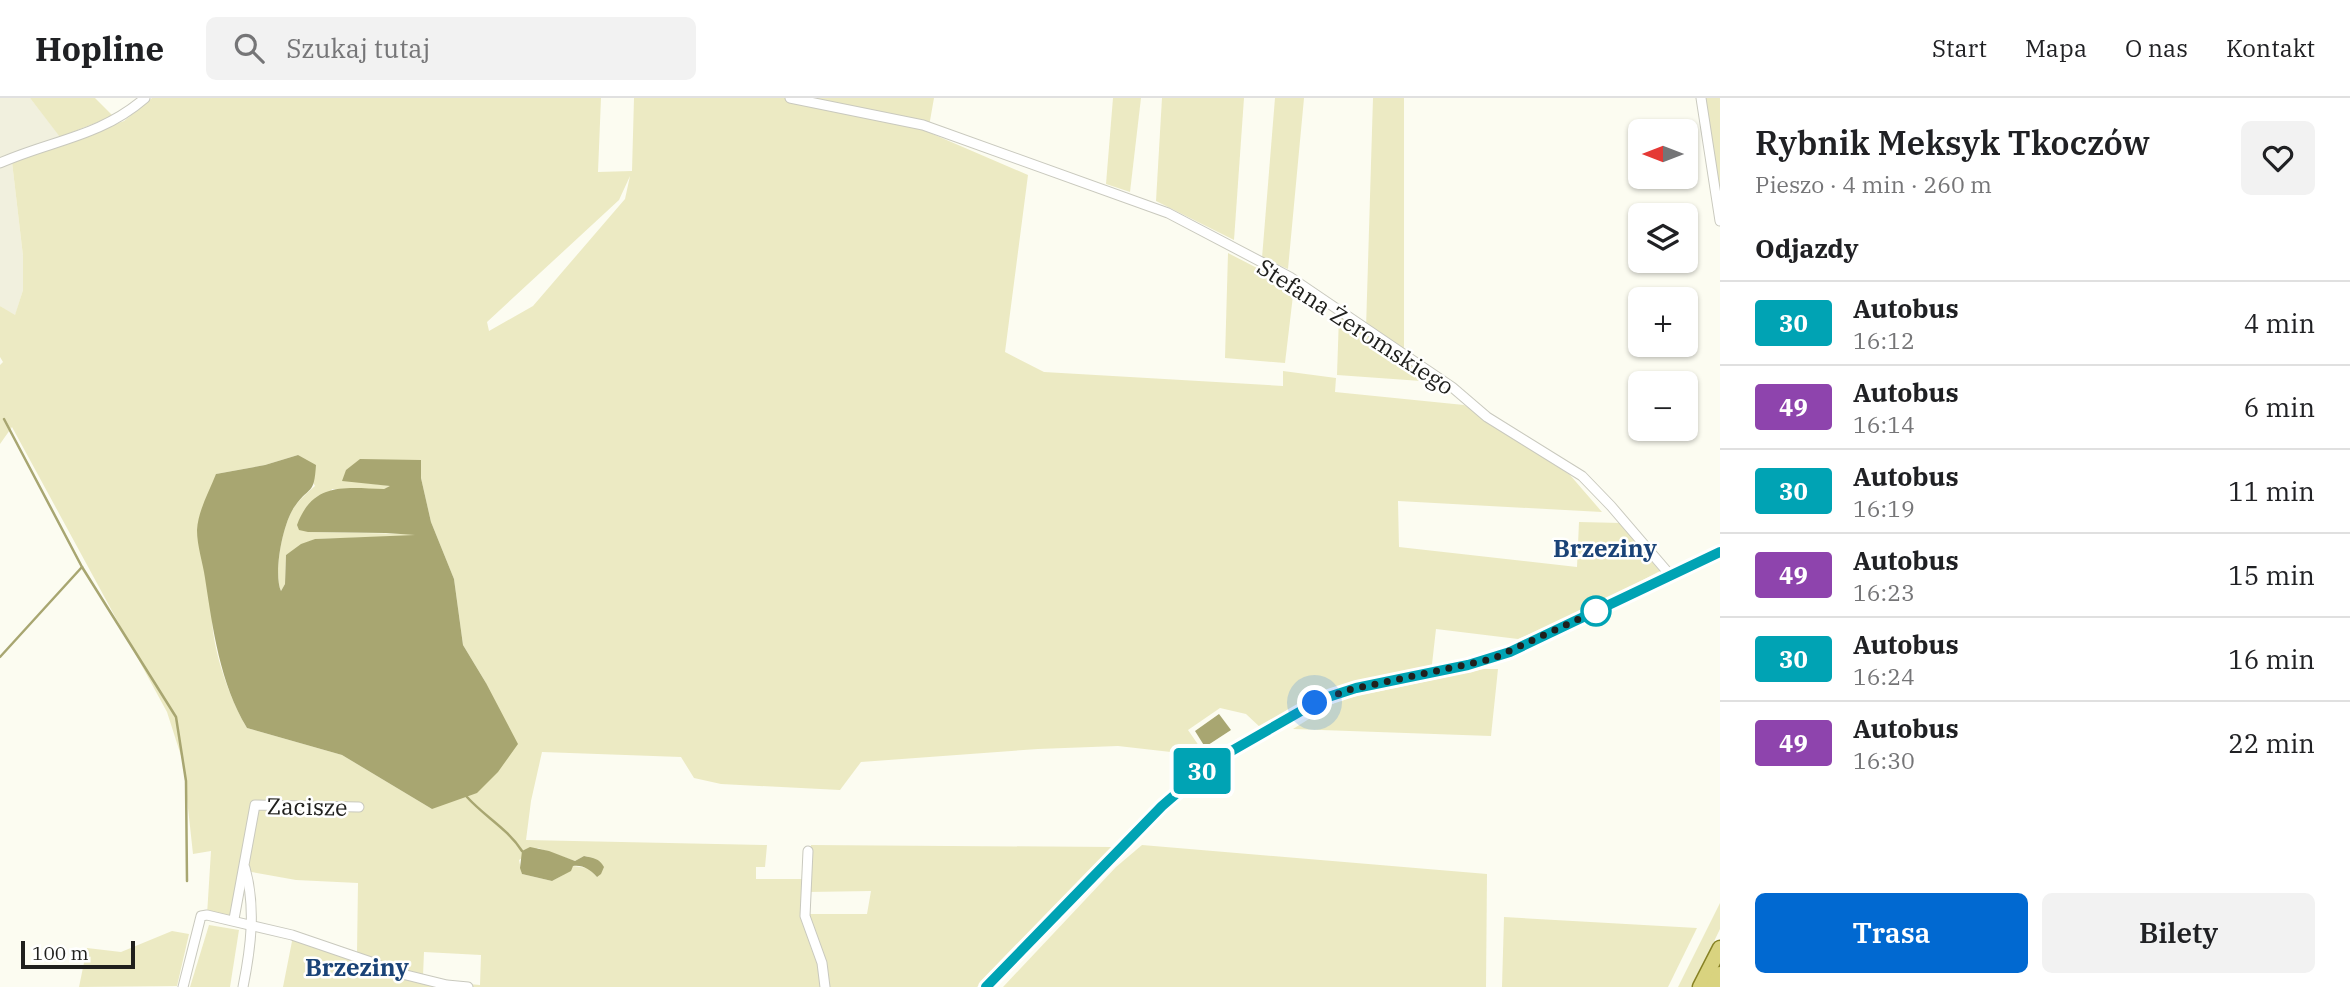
<!DOCTYPE html>
<html lang="pl">
<meta charset="utf-8">
<style>
:root{--surface:#fff;--page:#f2f2f2;--text:#202124;--muted:#757577;--line:#e0e0e0;--accent:#0169d1}
body{margin:0;font-family:"IBM Plex Serif",serif;background:var(--page);color:var(--text);height:100vh;display:flex;flex-direction:column;font-size:26px;white-space:nowrap}
*{box-sizing:border-box;margin:0}
p{font-size:23px;color:var(--muted)}
.icon{flex:none;width:38px;height:38px;fill:none;stroke:currentColor;stroke-width:2;stroke-linecap:round;stroke-linejoin:round}
.map{position:relative;flex:1;overflow:hidden}
.side{display:flex;flex-direction:column;background:var(--surface);width:630px}
.side>*{flex:none}
.badge{padding:0 14px;border-radius:5px;font-size:24px;line-height:46px}
.needle{width:46px;rotate:270deg}
.controls{position:absolute;left:1628px;top:21px;display:grid;gap:14px}
.controls a{display:grid;place-items:center;width:70px;height:70px;border-radius:10px;background:var(--surface);box-shadow:0 2px 5px #0004;font-size:35px}
.scale{position:absolute;left:21px;bottom:18px;width:114px;box-sizing:border-box;padding-left:7px;border:4px solid #20201d;border-top:0;font-size:19px;line-height:24px;white-space:nowrap;color:#20201d;-webkit-text-stroke:5px #fffffe;paint-order:stroke}
.you{position:absolute;width:35px;height:35px;margin:-18px;border:5px solid #fff;border-radius:50%;background:#1a73e8;box-shadow:0 0 0 10px #1a73e833}
.map>.badge{position:absolute;translate:-50% -50%;box-shadow:0 0 0 4px #fff}
h2{padding:0 35px;font-size:26px;line-height:63px}
.round{display:grid;place-items:center;flex:none;width:74px;height:74px;border-radius:10px;background:var(--page)}
.overview{display:flex;align-items:center;justify-content:space-between;height:119px;padding:0 35px}
h1{font-size:33px;font-weight:600;line-height:52px}
.cta{display:flex;gap:14px;margin-top:auto;padding:14px 35px}
.cta a{flex:1;height:80px;border-radius:10px;background:var(--accent);color:#fff;font-size:28px;font-weight:600;line-height:80px;text-align:center}
.cta a+a{background:var(--page);color:var(--text)}
ul{padding:0;list-style:none}
li{display:flex;align-items:center;gap:21px;height:84px;padding:0 35px;border-top:2px solid var(--line)}
li div{flex:1}
li b{display:block;font-size:26px}
li em{font-style:normal}
li .badge{min-width:77px;font-weight:700;text-align:center}
header{display:flex;align-items:center;gap:42px;box-sizing:border-box;height:98px;padding:0 35px;background:var(--surface);border-bottom:2px solid var(--line)}
header strong{font-size:33px}
nav{display:flex;gap:38px;margin-inline-start:auto;font-size:24px}
.search{width:490px;height:63px;background:var(--page);display:flex;align-items:center;gap:18px;box-sizing:border-box;padding:0 24px;border-radius:10px;color:var(--muted);font-size:26px}
main{display:flex;flex:1;min-height:0}
.map>svg:first-child{display:block}
</style>
<header>
<strong>Hopline</strong>
<div class="search"><svg class="icon" aria-label="search" viewBox="0 0 24 24"><circle cx="10" cy="10" r="6"/><path d="M15 15l6 6"/></svg>Szukaj tutaj</div>
<nav><a>Start</a><a>Mapa</a><a>O nas</a><a>Kontakt</a></nav>
</header>
<main>
<div class="map">
<svg width="1720" height="889" viewBox="0 0 1720 889">
<rect width="100%" height="100%" fill="#fcfcf1"/>
<g fill="#f1f0de">
<path d="M0,0h30l33,42 -63,22z"/>
<path d="M12,64l11,94v34l-8,26 -15,-10v-139z"/>
</g>
<g fill="#eceac3" fill-rule="evenodd">
<path d="M30,0h65l18,18 -53,21z"/>
<path d="M152,0h449l-3,74 34,-1 2,-73h300l-6,34 100,43 -23,177 39,20 239,14v-15l53,7 -1,14 129,13 106,70 32,37 -204,-11 1,46 178,20 2,-45 43,1 14,21 24,27 -80,42 -62,26 -82,-10 -5,44 -109,18 -60,38 -16,-15 -26,-6 -32,22 18,26 -88,-10 -80,3 -177,13 -21,28 -119,-6 -27,-6 -13,-21 -139,-5 -11,49 -5,39 241,5 -2,22h-9v12h53l2,-34 301,2 -113,120 -22,20h-694l11,-56 63,22 1,-70 -62,-3 -50,-9 -2,-6 10,-30 -10,5 -13,75h-24l4,-64 -18,3 -10,-92 -16,-50 -155,-285 -12,17v-79l3,-3 -3,-5v-51l15,9 8,-25v-34l-11,-94 112,-41zM630,78l-5,23 -92,107 -44,25 -2,-9 132,-122zM298,357l17,31c-7,6 -14,12 -20,20 -12,16 -22,66 -14,85l4,-7 1,-29 29,-16 100,-3 -1,-2 -106,-2 24,-43h52l8,-3 -50,-6 79,-2 10,44 23,57 9,66 23,38 -54,126 -90,-54 -95,-27c-17,-29 -33,-73 -35,-108 -2,-48 3,-97 4,-146l49,-9zM538,750l37,13 9,-5 9,2 4,19 -9,-9 -15,-2 -10,9 -11,6 -30,-7 -3,-14zM871,793l-4,23h-59v-22zM424,854l57,3 -1,30 -34,-3 -23,-6z"/>
<path d="M1113,0h28l-11,94 -24,-8z"/>
<path d="M1162,0h82l-10,142 -78,-39z"/>
<path d="M1275,0h29l-16,171 -26,-11z"/>
<path d="M1373,0h31v250l-38,-19z"/>
<path d="M1701,0h19v125z"/>
<path d="M1228,155l66,34 -9,76 -60,-5z"/>
<path d="M1339,218l96,66 -98,-7z"/>
<path d="M1484,571h14l-7,67 -198,-7 46,-29z"/>
<path d="M1142,747l345,29 -1,113h-483l113,-120z"/>
<path d="M1720,805v26l-28,58h-14z"/>
<path d="M1504,819l193,11 -29,59h-166z"/>
<path d="M209,827l30,5 -9,57h-40z"/>
<path d="M172,833l17,3 -12,52 -98,1 8,-39 34,4z"/>
</g>
<g fill="#a8a671">
<path d="M298,357l18,10c-2,31 -6,20 -21,41 -12,16 -22,67 -14,85l4,-7 1,-29 15,-11 14,-5 100,-4 -29,-2 -78,-1 -9,-2 -2,-5c16,-44 49,-37 87,-36l6,-3 -48,-5 4,-11 14,-11 61,1v18l10,44 23,57 9,66 23,38 32,61 -20,28 -21,21 -45,16 -90,-54 -95,-27c-27,-45 -34,-98 -42,-150 -2,-15 -8,-32 -8,-48 1,-19 12,-38 19,-56l49,-9z"/>
<path d="M1219,616l12,16 -26,17 -10,-16z"/>
<path d="M530,749l19,4 26,10 9,-5c9,2 15,2 20,11l-3,7 -4,3c-8,-8 -13,-12 -24,-11l-2,5 -19,10 -30,-7 -2,-6 2,-17z"/>
</g>
<g fill="none" stroke-linecap="round" stroke-linejoin="round">
<g stroke="#a8a671" stroke-width="2.5">
<path d="M4,321l78,148 94,150 10,64 1,100"/>
<path d="M0,559l82,-90"/>
<path d="M467,699c18,20 40,31 55,54"/>
</g>
<g stroke="#c9c9be" stroke-width="11">
<g id="minor">
<path d="M790,0l133,27 245,88 122,64 162,110 35,30 95,59 29,30 60,70"/>
<path d="M1701,0l19,123"/>
<path d="M0,65c52,-23 100,-26 145,-65"/>
<path d="M808,753l-3,65 17,47 3,24"/>
<path d="M234,821l21,-114 104,2"/>
<path d="M183,889l18,-71 6,-1 85,20 79,27 23,10 53,13 21,2"/>
<path d="M243,889c8,-40 13,-80 2,-119"/>
</g>
</g>
<g stroke="#c9c9be" stroke-width="13">
<path id="tertiary" d="M986,889l176,-181 52,-45 108,-62 34,-11 112,-23 42,-13 210,-100"/>
</g>
<g stroke="#878225" stroke-width="17">
<g id="primary">
<path d="M1700,889l20,-39"/>
<path d="M1713,889l7,-13"/>
</g>
</g>
<use href="#minor" stroke="#fff" stroke-width="9"/>
<use href="#tertiary" stroke="#fff" stroke-width="10"/>
<use href="#primary" stroke="#d9d37f" stroke-width="14"/>
</g>
<g fill="none" stroke-linecap="round" stroke-linejoin="round">
<g stroke="#fff" stroke-width="16">
<path id="line" d="M986,889l176,-181 52,-45 108,-62 34,-11 112,-23 42,-13 210,-100"/>
</g>
<use href="#line" stroke="#00a3b4" stroke-width="10"/>
<path stroke="#20201d" stroke-width="7" stroke-dasharray="0 12.6" d="M1315,605l33,-13 144,-31 104,-48"/>
</g>
<circle fill="#fff" stroke="#00a3b4" stroke-width="3.5" cx="1596" cy="513" r="14"/>
<g text-anchor="middle" dominant-baseline="central" stroke-width="5" stroke-linejoin="round" paint-order="stroke">
<g font-size="23" fill="#20201d" stroke="#fffffe">
<text transform="translate(1356 228) rotate(33)">Stefana Żeromskiego</text>
<text transform="translate(307 708) rotate(1)">Zacisze</text>
</g>
<g font-size="24" font-weight="bold" fill="#1a4377" stroke="#fffffe">
<text x="1605" y="450">Brzeziny</text>
<text x="357" y="869">Brzeziny</text>
</g>
</g>
</svg>
<div class="controls">
<a><svg class="needle" viewBox="-14 -14 28 28"><path d="M0-13l5 13h-10z" fill="#e53935"/><path d="M0 13l5-13h-10z" fill="#757577"/></svg></a>
<a><svg class="icon" aria-label="layers" viewBox="0 0 24 24"><path d="M12 4l9 5-9 5-9-5zM3 14l9 5 9-5"/></svg></a>
<a>+</a>
<a>−</a>
</div>
<div class="scale">100 m</div>
<div class="you" style="left:1315px;top:605px"></div>
<b class="badge" style="left:1202px;top:673px;background:#00a3b4;color:#fff">30</b>
</div>
<section class="side">
<div class="overview"><div><h1>Rybnik Meksyk Tkoczów</h1><p>Pieszo · 4 min · 260 m</p></div><a class="round"><svg class="icon" aria-label="heart" viewBox="0 0 24 24"><path d="M12 20l-8-8c-3-5 5-10 8-4 3-6 11-1 8 4z"/></svg></a></div>
<h2>Odjazdy</h2>
<ul>
<li><span class="badge" style="background:#00a3b4;color:#fff">30</span><div><b>Autobus</b><p>16:12</p></div><em>4 min</em></li>
<li><span class="badge" style="background:#8e44ad;color:#fff">49</span><div><b>Autobus</b><p>16:14</p></div><em>6 min</em></li>
<li><span class="badge" style="background:#00a3b4;color:#fff">30</span><div><b>Autobus</b><p>16:19</p></div><em>11 min</em></li>
<li><span class="badge" style="background:#8e44ad;color:#fff">49</span><div><b>Autobus</b><p>16:23</p></div><em>15 min</em></li>
<li><span class="badge" style="background:#00a3b4;color:#fff">30</span><div><b>Autobus</b><p>16:24</p></div><em>16 min</em></li>
<li><span class="badge" style="background:#8e44ad;color:#fff">49</span><div><b>Autobus</b><p>16:30</p></div><em>22 min</em></li>
</ul>
<div class="cta"><a>Trasa</a><a>Bilety</a></div>
</section>
</main>
